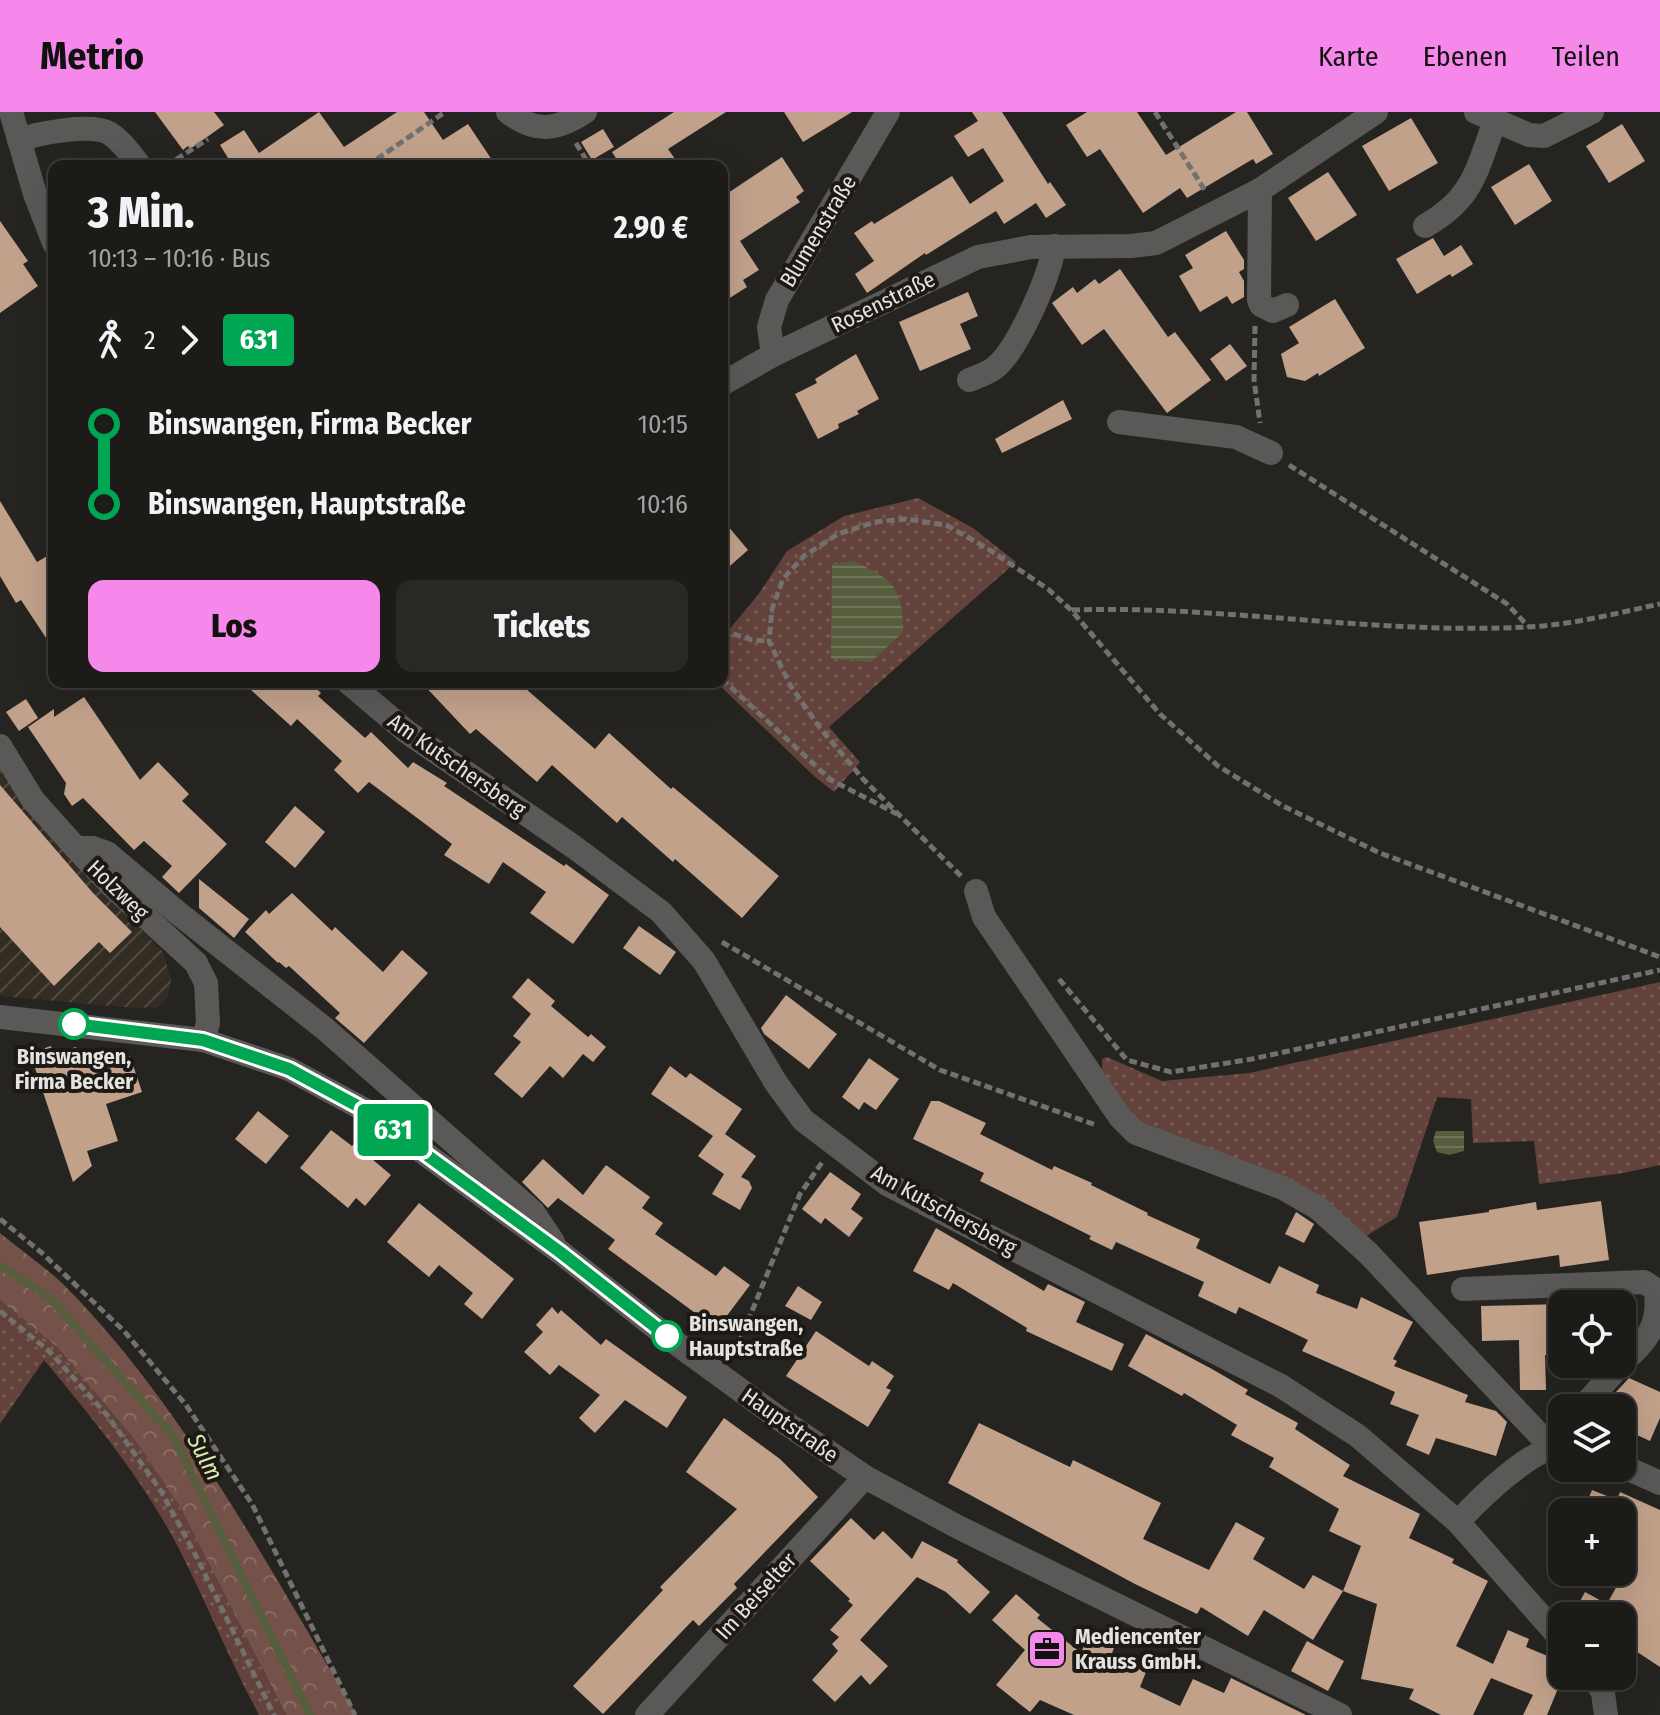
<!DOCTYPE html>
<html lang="de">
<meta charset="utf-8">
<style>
:root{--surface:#1c1b18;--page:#292825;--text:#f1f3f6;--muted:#a0a1a2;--line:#3a3937;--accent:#f788eb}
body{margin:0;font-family:"Fira Sans Condensed",sans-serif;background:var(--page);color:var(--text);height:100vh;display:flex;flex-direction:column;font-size:30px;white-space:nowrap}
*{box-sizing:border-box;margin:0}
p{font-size:26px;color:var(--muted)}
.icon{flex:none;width:44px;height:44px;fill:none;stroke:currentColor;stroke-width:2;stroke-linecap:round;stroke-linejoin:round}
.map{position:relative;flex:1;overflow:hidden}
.sheet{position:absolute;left:48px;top:48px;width:680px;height:528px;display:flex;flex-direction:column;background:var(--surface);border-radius:16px;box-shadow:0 8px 32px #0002,0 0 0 2px var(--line)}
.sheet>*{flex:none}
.badge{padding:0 16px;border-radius:6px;font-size:28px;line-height:52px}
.tools{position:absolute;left:1548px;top:1178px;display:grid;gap:16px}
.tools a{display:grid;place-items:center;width:88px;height:88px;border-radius:16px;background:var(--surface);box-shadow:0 8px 32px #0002,0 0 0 2px var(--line);font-size:40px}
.map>.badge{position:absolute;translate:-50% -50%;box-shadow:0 0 0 4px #fff}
.legs{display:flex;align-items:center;gap:12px;height:88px;padding:0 40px;font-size:26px}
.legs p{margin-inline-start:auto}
.summary{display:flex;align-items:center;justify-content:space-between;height:136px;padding:0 40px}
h1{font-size:44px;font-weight:800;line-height:60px}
.cta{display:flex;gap:16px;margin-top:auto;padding:16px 40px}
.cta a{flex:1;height:92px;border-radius:16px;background:var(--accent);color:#111;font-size:32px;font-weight:800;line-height:92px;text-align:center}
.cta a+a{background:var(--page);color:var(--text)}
ul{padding:0 40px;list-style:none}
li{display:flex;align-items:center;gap:28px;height:80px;font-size:30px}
li i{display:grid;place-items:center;width:12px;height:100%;margin:0 10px;background:currentColor}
li i::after{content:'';width:20px;height:20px;margin:-10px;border:6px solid;border-radius:50%;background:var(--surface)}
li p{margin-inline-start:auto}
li:first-child i{background:linear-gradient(#0000 50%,currentColor 0)}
li:last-child i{background:linear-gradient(currentColor 50%,#0000 0)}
header{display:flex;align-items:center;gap:48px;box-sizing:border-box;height:112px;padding:0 40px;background:var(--accent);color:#111}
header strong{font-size:38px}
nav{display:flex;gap:44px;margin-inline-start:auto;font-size:28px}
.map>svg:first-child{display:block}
</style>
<header>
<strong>Metrio</strong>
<nav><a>Karte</a><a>Ebenen</a><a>Teilen</a></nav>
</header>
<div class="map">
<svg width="1660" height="1603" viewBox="0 0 1660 1603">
<defs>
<pattern id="industrial-furrows" width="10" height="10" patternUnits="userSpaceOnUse" patternTransform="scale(2)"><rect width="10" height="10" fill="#322c23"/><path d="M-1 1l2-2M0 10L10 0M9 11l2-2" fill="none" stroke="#504a43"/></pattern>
<pattern id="grass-dots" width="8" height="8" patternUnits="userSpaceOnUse" patternTransform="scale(2)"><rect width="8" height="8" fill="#62423a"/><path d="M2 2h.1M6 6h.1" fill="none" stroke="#785d56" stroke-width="1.8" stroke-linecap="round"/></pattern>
<pattern id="forest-crowns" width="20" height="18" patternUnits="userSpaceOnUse" patternTransform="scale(2)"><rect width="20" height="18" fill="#755249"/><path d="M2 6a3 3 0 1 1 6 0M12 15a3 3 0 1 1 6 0" fill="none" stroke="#886b63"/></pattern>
<pattern id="water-rules" width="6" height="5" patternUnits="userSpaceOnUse" patternTransform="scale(2)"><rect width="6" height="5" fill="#565e3e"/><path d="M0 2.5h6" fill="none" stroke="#6e755a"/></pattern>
</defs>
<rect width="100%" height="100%" fill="#262420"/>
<path fill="url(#industrial-furrows)" d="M0,651l107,132 56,57 8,27 -3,18 -10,10 -22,1 -136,-12z"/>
<g fill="url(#grass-dots)">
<path d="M918,386l55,30 43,34 -187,165 31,35 -26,30 -20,-16 -98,-94h6v-44l36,-43 29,-44 57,-35z"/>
<path d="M1660,870v183l-36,8 -85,11 -5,-43 -61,2 -2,-44 -34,-2 -40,120 -34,21 -227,-110 -34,-59v-10l5,-2 55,24 87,-8z"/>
<path d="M0,1188l57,47 77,92 46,68 106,208h-27c-29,-54 -52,-111 -80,-166 -33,-65 -88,-133 -135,-189l-44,64z"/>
</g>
<path fill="url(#forest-crowns)" d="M0,1121c20,17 43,32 62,50 121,121 207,286 295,432h-71l-106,-208 -46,-68 -77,-92 -57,-47z"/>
<g fill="url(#water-rules)">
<path d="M854,449c39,19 49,26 49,71l-32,30 -40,-3 1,-95z"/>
<path d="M1436,1019h28v20l-15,4 -12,-3 -4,-11z"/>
</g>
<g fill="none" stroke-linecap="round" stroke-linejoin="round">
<path stroke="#565e3e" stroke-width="8" d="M0,1153l49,32 124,139 137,279"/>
</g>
<g fill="#c1a18a">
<path d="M155,0h59l10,13 -34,24 -2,-3 -5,4z"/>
<path d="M319,0l25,35 53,-35h27l19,28 25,-16 28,42h-263l-13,-21 24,-15 15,23z"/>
<path d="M674,0h52l-58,37 12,17h-59l-9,-14z"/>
<path d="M784,0h68l-49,30z"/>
<path d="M972,0h30l46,72 2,-2 16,23 -20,13 -10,-15 -32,21 -8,-13 -70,44 -1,-2 -58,40 -12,-19 19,-13 -20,-28 18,-12 2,3 78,-48 18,28 34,-23 -21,-33 -15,9 -14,-21 24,-15z"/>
<path d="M1087,0h50l29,43 70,-43h11l26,42 -17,10 -3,-5 -66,39 -7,-10 -37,25 -43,-64 -13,8 -21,-32z"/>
<path d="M1411,6l27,45 -49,28 -27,-45z"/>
<path d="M1622,12l23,37 -36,22 -23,-37z"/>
<path d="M603,17l11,18 -22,13 -11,-18z"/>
<path d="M782,45l22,34 -8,6 4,5 -60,39 19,29 -16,10 4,7 -25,16v-106z"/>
<path d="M1529,52l23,37 -37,24 -24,-38z"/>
<path d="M1328,60l29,43 -41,26 -28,-43z"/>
<path d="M0,109l28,40 -5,3 15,22 -38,27z"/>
<path d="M1226,119l18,29v9l-5,3 5,9v16l-12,7 -5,-8 -27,16 -21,-36 14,-8 -8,-13z"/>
<path d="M1433,126l11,18 17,-11 12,19 -21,13 -2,-3 -33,20 -21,-35z"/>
<path d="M1120,157l48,68 7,-5 36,48 -44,33 -63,-84 -22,16 -30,-42 21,-16 4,6 18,-14 4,5z"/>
<path d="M968,180l10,24 -18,8 11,25 -51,22 -21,-49z"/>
<path d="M1335,187l30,49 -46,28 -1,-3 -13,8 -18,-4 -6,-23 18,-11 -10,-16z"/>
<path d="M1230,232l17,22 -21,15 -16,-22z"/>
<path d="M856,242l23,45 -22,12 2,3 -21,10 1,4 -21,11 -23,-45 22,-11 -2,-4z"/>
<path d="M1063,288l9,19 -70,34 -7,-14z"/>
<path d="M0,389l37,61 17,-10v98l-33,-50 -5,3 -16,-27z"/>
<path d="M722,407l26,31 -26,23z"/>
<path d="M242,570h67l12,11 -3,3 47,42 6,-6 37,36 5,-6 34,21 -3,3 120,80 2,-2 43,31 -36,49 -43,-31 16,-21 -43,-30 -14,22 -45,-29 8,-11 -83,-62 -11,11 -24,-23 8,-9 -45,-42 -6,7z"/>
<path d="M421,570h97l77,67 14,-16 62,56 2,-2 106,89 -37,42 -67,-59 -2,3 -51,-45 -5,6 -65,-58 -15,17 -61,-53 -6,5z"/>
<path d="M84,585l56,83 18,-18 31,32 -7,7 45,43 -48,49 -17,-16 10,-11 -28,-25 -10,9 -51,-52 -11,8 -8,-12 2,-11 -38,-56 26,-18v8z"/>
<path d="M26,587l12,19 -19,13 -13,-19z"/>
<path d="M0,673l93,108 39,39 -22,21 -11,-11 -45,44 -54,-59z"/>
<path d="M295,694l30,26 -30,36 -30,-26z"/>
<path d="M199,767l50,40 -15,19 -35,-30z"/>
<path d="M292,781l40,38 3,-4 48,45 19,-22 26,23 -64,70 -29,-25 5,-5 -51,-47 -3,2 -7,-6 -1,1 -33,-31 21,-22 3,4z"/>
<path d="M639,814l37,26 -16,23 -37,-27z"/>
<path d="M528,866l27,23 -4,5 37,31 3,-3 15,13 -13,15 -10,-8 -20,24 -13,-12 -28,32 -28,-24 27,-32 -8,-6 18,-22 -19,-17z"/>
<path d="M786,883l51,39 -28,35 -45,-35 -3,-6z"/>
<path d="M51,934l2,8 23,-7 4,13 29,-10 21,6 12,36 -36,12 12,37 -31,10 5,15 -19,16 -43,-129z"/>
<path d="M869,946l30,21 -23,31 -12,-8 -5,8 -17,-13z"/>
<path d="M670,954l16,12 4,-5 52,36 -17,25 31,22 -15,21 8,4 3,7 -12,22 -28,-16 12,-20 -26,-18 15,-20 -62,-42z"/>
<path d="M931,989h8l47,22 -6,11 72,36 2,-4 38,17 -1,2 57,28 -1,2 53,24 -4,9 74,36 9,-18 40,19 -3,8 41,16 4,-12 52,25 -20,37 4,2 -3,5 74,29 -3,7 31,9 11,11 -11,34 -60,-18 -7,17 -23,-10 13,-30 -29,-11 5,-12 -93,-41 6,-11 -69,-33 -3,7 -38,-18 6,-14 -88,-40 -4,8 -23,-11 2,-3 -111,-55 4,-8 -71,-34z"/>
<path d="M258,999l31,25 -23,28 -31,-25z"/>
<path d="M331,1018l21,16 2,-2 37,31 -26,31 -9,-8 -8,10 -48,-40z"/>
<path d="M543,1047l40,36 23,-30 44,32 -8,11 21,15 -8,11 61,42 8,-10 26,19 -33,44 -109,-80 7,-9 -57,-42 -10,10 -26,-26z"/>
<path d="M830,1060l31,22 -10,15 12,9 -14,19 -24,-19 -4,6 -19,-15z"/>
<path d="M1601,1089l8,59 -49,7 -1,-12 -132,20 -8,-53 70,-10v-2l47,-8 1,8z"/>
<path d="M419,1091l95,76 -32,40 -18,-15 9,-11 -34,-28 -10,12 -42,-35z"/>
<path d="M1296,1100l18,12 -10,19 -19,-9z"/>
<path d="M936,1116l108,63 4,-7 37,18 -9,20 48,22 -12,27 -86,-40 1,-3 -74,-45 -4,7 -36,-19z"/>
<path d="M798,1174l24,16 -11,18 -26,-14z"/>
<path d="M1562,1192v51h-17l1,35h-26l-1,-50 -37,1 -1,-35z"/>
<path d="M552,1195l6,7 3,-4 40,35 5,-6 81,58 -20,31 -42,-28 -30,33 -16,-15 21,-23 -41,-30 -9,10 -26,-23 19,-20 -7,-7z"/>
<path d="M816,1219l53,35 3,-5 22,15 -8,12 5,2 -23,37 -82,-51z"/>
<path d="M1146,1222l66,35 36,21 -3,4 53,29 -3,6 55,36 -7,11 77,38 -11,24 45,21 -2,4 36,18 -32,65 37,18 15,-34 21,9 -3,8 36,15v17l-15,36h-24l10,-20 -42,-17 -18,37h-32l-32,-16 5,-10 -53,-10 16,-75 -34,-13 18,-45 -32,-15 10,-22 -70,-42 5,-9 -43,-23 6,-10 -53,-32 -2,3 -54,-30z"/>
<path d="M1629,1266l31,14v26l-10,23 -28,-13v-20h-13l7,-16z"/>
<path d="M724,1306l56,41 38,38 -84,87 3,4 -38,38 -6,-6 -90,94 -30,-28 90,-96 -3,-3 77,-78 -51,-37z"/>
<path d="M979,1311l91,44 3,-7 88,43 -18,36 66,31 27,-48 29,16 -12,21 51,30 9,-14 30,16 -30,49 -49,-30 -16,26 -47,-29 -4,7 -62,-30 -187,-101z"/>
<path d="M1592,1378l25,10 3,-8 40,18v157l-38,-25v-26h-50l13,-24 22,12 28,-51 -13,-6v-35h-39z"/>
<path d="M851,1406l23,22 9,-9 29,28 10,-18 36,19 -1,2 33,30 -20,22 -24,-22 -29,-15 -57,63 28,26 -18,19 -9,-10 -26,27 -23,-22 26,-29 -6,-7 7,-7 -9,-7 23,-25 -5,-4 2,-2 -40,-38z"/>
<path d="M1016,1482l24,21 -3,3 44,35 8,-19 26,11 -4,11 35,16 -6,15 40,19 13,-27 31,14 7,-15 75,37h-232l-34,-15 -10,12 -34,-27 29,-35 -33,-30z"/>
<path d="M1307,1529l37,20 -16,30 -37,-20z"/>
</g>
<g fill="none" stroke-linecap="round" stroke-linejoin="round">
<g stroke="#73716d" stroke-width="5" stroke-dasharray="8 4" stroke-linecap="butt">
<path d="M1155,0l51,80"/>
<path d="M576,31l14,23"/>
<path d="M166,54l42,-27"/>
<path d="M367,54l78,-54"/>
<path d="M1255,214l-1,54 6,43"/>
<path d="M1289,353l218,139 21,22"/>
<path d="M1072,498c152,-5 304,25 456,17 44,-2 89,-14 132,-23"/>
<path d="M722,518l30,10 17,1"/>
<path d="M722,567l109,101 66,34"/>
<path d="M961,764l-98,-97 -43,-51 -30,-43 -21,-44 3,-32 11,-30 21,-23 34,-22 37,-12 31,-3 40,6 39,22 63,42 23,21 89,104 58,52 65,40 97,47 280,104"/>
<path d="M722,830l218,128 156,55"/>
<path d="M1059,867l68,81 44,12 81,-13 408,-89"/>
<path d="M0,1107l42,34 82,78 62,74 66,99 103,211"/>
<path d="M0,1199l50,41 57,63 54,76 35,65 78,159"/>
<path d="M734,1243l66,-161 23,-33"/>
</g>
<g stroke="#5a5957" stroke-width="24">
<path d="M11,0l24,82 19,49"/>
<path d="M508,0c28,22 49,18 77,0"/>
<path d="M1476,0l53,23 15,1 48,-24"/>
<path d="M19,28c20,-7 72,-17 90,-7 13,8 22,22 31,33"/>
<path d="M1260,78l-1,110 2,5 12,6 14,-6"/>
<path d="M1425,114c49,-28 51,-55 70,-105"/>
<path d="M773,243l-4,-28 8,-27 111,-188"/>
<path d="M969,268c9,-4 21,-7 28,-14 22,-20 53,-90 57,-120"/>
<path d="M722,272l51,-29 205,-98 53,-10 100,-1 25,-3 104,-53 116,-78"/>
<path d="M1119,310l117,15 35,16"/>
<path d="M348,570l59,50 167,115 87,65 43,49 72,122 27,37 84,64 394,202 77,50 100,86 104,118"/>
<path d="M0,634l33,54 43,48 35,37 85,78 10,20 2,40 -5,17"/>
<path d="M76,736h17l14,5 71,60 146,115 209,184 20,30"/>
<path d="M976,779l8,26 136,200 16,16 147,55 35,20 50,45 183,194"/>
<path d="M0,905l203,23 86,29 76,41 195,142 109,86 111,81 85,58 93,50 382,188"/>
<path d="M1463,1177l181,-7 12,8c4,37 -9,50 -34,73"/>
<path d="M1582,1296l39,-44"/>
<path d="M1622,1354l38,17"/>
<path d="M1458,1410c23,-25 71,-72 104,-77"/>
<path d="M1593,1564l10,17 3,22"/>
<path d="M647,1603l218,-238"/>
</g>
</g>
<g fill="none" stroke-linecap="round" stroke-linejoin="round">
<g stroke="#fff" stroke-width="18">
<path id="line-1" d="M74,912l129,16 86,29 76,41 195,142 107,84"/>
</g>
<use href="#line-1" stroke="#00a651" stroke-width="12"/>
</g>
<defs>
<g id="office-square" transform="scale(2)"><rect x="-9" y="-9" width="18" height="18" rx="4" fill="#f788eb" stroke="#1d1a16"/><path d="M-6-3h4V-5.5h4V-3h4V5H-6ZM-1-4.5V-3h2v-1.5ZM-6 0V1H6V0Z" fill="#111"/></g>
</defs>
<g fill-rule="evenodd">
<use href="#office-square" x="1047" y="1537"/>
</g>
<g fill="#fff" stroke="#00a651" stroke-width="4">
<circle cx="74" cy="912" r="14"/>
<circle cx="667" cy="1224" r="14"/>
</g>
<g text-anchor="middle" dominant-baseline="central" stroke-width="8" stroke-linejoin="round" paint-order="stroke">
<g font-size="22" fill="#e5e3e0" stroke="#1d1a16">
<text transform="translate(818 119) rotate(-59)">Blumenstraße</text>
<text transform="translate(883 190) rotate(-26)">Rosenstraße</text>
<text transform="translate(457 653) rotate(35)">Am Kutschersberg</text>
<text transform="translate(118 778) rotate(44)">Holzweg</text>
<text transform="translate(944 1098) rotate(29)">Am Kutschersberg</text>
<text transform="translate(790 1313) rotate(35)">Hauptstraße</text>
<text transform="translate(756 1484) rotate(-48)">Im Beiselter</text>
</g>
<g font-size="22" font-weight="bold" fill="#e5e3e0" stroke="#1d1a16">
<text x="74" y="944">Binswangen,<tspan x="74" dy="25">Firma Becker</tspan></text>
<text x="689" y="1211" text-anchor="start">Binswangen,<tspan x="689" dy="25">Hauptstraße</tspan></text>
</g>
<g font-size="22" font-weight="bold" fill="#e5e3e0" stroke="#1d1a16" text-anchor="start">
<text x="1075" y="1524">Mediencenter<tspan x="1075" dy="25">Krauss GmbH.</tspan></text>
</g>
<g font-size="24" font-style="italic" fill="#daeaae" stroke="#1d1a16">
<text transform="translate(205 1345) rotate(63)">Sulm</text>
</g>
</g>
</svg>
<div class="tools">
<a><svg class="icon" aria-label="locate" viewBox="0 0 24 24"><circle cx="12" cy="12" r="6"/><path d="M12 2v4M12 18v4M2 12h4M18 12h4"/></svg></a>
<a><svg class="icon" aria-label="layers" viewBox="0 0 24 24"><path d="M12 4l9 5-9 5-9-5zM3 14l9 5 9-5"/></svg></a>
<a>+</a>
<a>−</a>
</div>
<b class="badge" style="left:393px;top:1018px;background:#00a651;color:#fff">631</b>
<section class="sheet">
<div class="summary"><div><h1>3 Min.</h1><p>10:13 – 10:16 · Bus</p></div><b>2.90 €</b></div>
<div class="legs"><svg class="icon" aria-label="walk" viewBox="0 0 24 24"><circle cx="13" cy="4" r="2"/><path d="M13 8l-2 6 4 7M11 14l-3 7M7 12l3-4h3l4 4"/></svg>2<svg class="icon" aria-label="forward" viewBox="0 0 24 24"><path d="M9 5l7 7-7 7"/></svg><b class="badge" style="background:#00a651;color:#fff">631</b></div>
<ul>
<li><i style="color:#00a651"></i><b>Binswangen, Firma Becker</b><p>10:15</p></li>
<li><i style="color:#00a651"></i><b>Binswangen, Hauptstraße</b><p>10:16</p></li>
</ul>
<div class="cta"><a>Los</a><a>Tickets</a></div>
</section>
</div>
